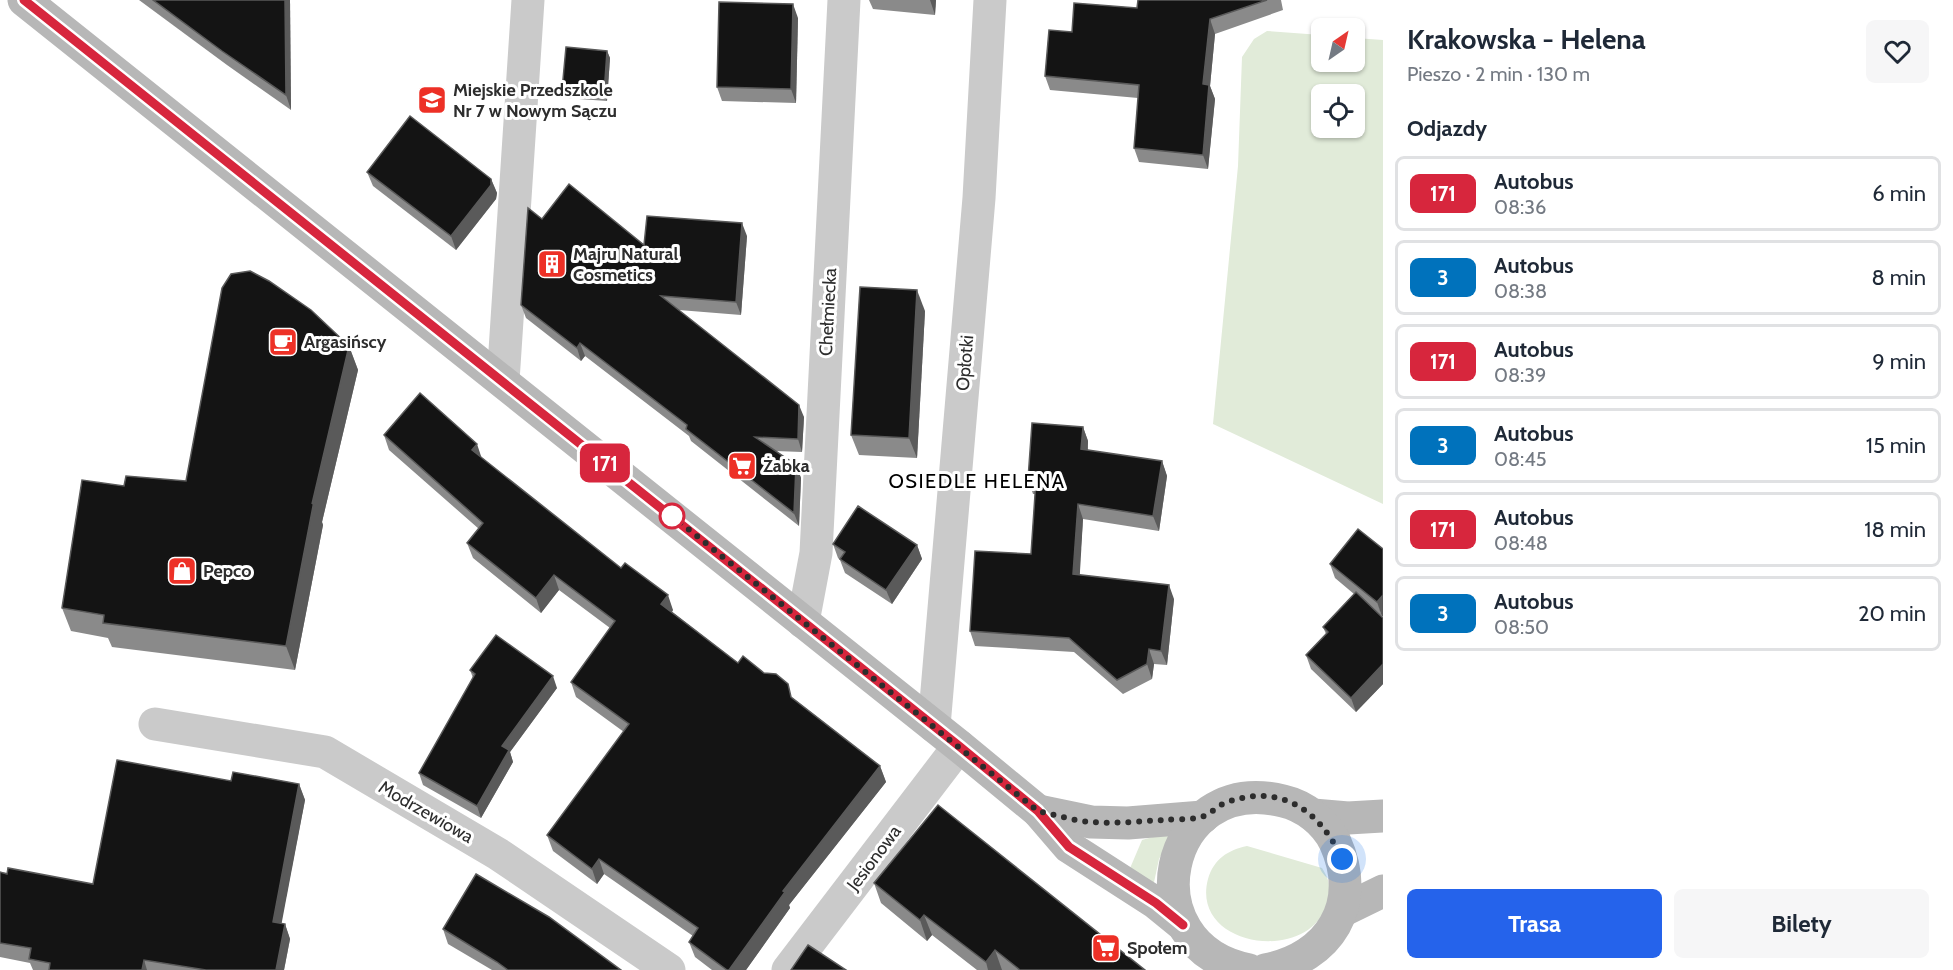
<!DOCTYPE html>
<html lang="pl">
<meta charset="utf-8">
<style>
:root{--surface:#fff;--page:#f6f6f7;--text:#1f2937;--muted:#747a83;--line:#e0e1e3;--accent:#2563eb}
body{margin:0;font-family:Cabin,sans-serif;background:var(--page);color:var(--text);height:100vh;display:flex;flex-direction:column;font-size:22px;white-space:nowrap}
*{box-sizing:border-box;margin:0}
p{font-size:20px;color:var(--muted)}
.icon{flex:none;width:33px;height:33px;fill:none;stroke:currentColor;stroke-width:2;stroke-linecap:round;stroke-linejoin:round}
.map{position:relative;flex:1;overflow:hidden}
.drawer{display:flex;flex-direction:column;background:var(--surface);width:570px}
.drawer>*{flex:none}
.badge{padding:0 12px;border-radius:9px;font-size:21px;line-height:39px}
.needle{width:39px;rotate:34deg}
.fabs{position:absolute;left:1311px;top:18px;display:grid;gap:12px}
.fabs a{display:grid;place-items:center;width:54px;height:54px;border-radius:9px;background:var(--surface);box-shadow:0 2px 4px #0004;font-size:30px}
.you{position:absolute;width:30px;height:30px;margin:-15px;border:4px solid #fff;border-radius:50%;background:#1a73e8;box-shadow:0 0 0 9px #1a73e833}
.map>.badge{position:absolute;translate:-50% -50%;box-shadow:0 0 0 3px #fff}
h2{padding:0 24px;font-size:22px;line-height:54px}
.round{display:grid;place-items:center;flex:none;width:63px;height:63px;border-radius:9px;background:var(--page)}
.overview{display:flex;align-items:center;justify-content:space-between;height:102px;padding:0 24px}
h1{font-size:28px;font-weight:700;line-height:45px}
.primary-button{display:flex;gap:12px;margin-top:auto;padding:12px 24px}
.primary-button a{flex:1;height:69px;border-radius:9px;background:var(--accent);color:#fff;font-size:24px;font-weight:700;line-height:69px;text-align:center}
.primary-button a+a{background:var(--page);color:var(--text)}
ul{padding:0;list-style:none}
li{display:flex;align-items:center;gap:18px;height:75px;margin:0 12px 9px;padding:0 12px;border:3px solid var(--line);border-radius:9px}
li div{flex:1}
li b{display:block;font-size:22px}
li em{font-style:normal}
li .badge{min-width:66px;font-weight:700;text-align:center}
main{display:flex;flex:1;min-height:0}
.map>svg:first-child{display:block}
</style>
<main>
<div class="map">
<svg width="1383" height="970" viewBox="0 0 1383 970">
<rect width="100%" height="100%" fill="#fff"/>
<g fill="#e1ebd9" fill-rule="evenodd">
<path d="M1267,31l54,4 1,27h32l1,-24 28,2v464l-170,-80 25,-258 4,-109 12,-18zM1354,94v34h-32v-34z"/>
<path d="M1174,831l-15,28 -6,28 -25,-14 14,-33z"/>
<path d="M1247,846l75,22c9,14 9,23 4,38 -19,58 -136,41 -118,-27 6,-20 20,-29 39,-33z"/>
</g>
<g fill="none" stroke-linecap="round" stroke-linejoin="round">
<g stroke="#cacaca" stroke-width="33">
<path d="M503,381l25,-381"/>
<path d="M803,622l13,-69 28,-553"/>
<path d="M155,724l170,28 173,102 171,116"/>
<path d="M934,726l45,-528 11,-198"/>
<path d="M788,970l171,-224"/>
</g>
<g stroke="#b7b7b7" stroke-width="33">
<path d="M24,0l935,746 79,65 31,36 87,56 27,22"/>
<path d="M1038,811l53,11 37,1 75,-6"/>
<path d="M1313,815l35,3 35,-2"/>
<path d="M1342,911l41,-20"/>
<path d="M1249,970c-122,-24 -86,-199 34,-169 22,5 42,21 52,41 28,62 -5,116 -70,128"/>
</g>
</g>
<g fill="#8a8a8a">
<path d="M139,0h151l1,110 -64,-45z"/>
<path d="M869,0h67l-1,15 -62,-6z"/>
<path d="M1138,0h143l2,10 -68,24 -5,52 5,13 -7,70 -69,-7 -5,-14 4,-50 -88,-8 -5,-14 92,-68z"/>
<path d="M798,18l-2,85 -74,-2 -5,-14z"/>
<path d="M607,51l3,7 -3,43 -42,-3 -3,-8z"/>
<path d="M367,172l124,7 6,14 -1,6 -40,51 -83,-64z"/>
<path d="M542,219l102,26 103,-9 -6,79 -62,-5 125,107 -2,35 -27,-1 21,14 5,13 -2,48 -108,-85 -2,-5 -104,-80 -4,5 -55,-43 -5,-13z"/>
<path d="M925,311l-8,147 -58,-3 -8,-20z"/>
<path d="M349,346l9,24 -36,152 1,3 -28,145 -183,-23 -4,-9 -37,-7 -9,-23 62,-122 62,-5z"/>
<path d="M1083,427l5,14v9l74,11 5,15 -8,55 -76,-12 -4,56 95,24 -7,66 -13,-1 -2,15 -29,15 -49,-42 -99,-6 -5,-15 61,-77 4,-60h-2l-5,-15z"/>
<path d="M384,435l98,23 191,152 -1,2 66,51 56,36 86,67 6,16 -97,123 1,3 -44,62h-34l-17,-13 -6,-15 4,-6 -89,-62 -7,10 -44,-33 -6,-16 77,-103 -48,-35 -5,-15 39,-54 -51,-38 -18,23 -68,-55 -6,-15 12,-14 -90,-79z"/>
<path d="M1358,529l24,88 -7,-6 8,7v66l-27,28 -45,-43 -5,-14 20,-21 -3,-7 31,-33 -19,-16 -5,-14z"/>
<path d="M833,544l84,1 5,14 -30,45 -47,-31 -5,-13 -2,-2z"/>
<path d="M470,670l87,18 -47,64 3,10 -32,56 -58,-33 -4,-12 54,-95z"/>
<path d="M231,781l68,3 6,16 -24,123 4,1 5,15 -6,31h-251l-3,-7 -30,-6v-85l93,12z"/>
<path d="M874,883l271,87h-168l-45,-35 -5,6 -46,-38z"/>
<path d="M443,929l178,41h-129l-44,-26z"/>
</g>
<g fill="#5a5a5a">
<path d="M285,0h5l1,110 -5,-15z"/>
<path d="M930,0h6l-1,15z"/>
<path d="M793,4l5,14 -2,85 -5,-14z"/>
<path d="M1210,19l5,15 -5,52 5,13 -7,70 -5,-14v-71z"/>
<path d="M607,51l3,7 -3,43 -3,-7z"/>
<path d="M491,179l6,14 -1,6 -40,51 -5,-14z"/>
<path d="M742,223l5,13 -6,79 -5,-13z"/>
<path d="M917,290l8,21 -8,147 -8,-20z"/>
<path d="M580,343l5,13 -4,5 -4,-13z"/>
<path d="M349,346l9,24 -36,152 1,3 -28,145 -9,-24 26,-142z"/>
<path d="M799,405l5,12 -2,35 -4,-13z"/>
<path d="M1083,427l5,14 -1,22 -6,-14z"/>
<path d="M477,444l5,15 -10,-9z"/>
<path d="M1162,461l5,15 -8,55 -6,-15z"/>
<path d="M796,465l5,13 -2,48 -5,-13z"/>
<path d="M1078,504l5,15 -4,70 -6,-15z"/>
<path d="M917,545l5,14 -30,45 -6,-14z"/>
<path d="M554,575l5,15 -18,23 -5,-15z"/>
<path d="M1169,585l5,14 -7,66 -6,-14z"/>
<path d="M668,595l5,15 -6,9 -6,-15z"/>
<path d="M1383,595v21l-1,1 -5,-15z"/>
<path d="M1149,649l5,15 -2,15 -5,-15z"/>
<path d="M1383,664v20l-27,28 -5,-14z"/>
<path d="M553,676l4,12 -47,64 3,10 -32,56 -4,-12 25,-60z"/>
<path d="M880,766l6,16 -97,123 1,3 -44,62h-17l54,-79z"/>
<path d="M299,784l6,16 -26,137 -6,-15z"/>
<path d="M599,859l5,15 -7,10 -5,-15z"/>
<path d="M924,915l8,20 -5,6 -7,-21z"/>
<path d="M285,924l5,15 -6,31h-8z"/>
<path d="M995,950l7,20h-14l-2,-8z"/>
<path d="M144,960l3,10h-5z"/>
</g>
<g fill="#141414" stroke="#5a5a5a" stroke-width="1.5">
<path d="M153,0h132l1,95 -64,-44z"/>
<path d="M1138,0h129l-57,19 -7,65 6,1 -6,70 -69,-7 5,-63 -94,-9 4,-46 23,2 2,-29 63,5z"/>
<path d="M719,2l74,2 -2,85 -74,-2z"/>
<path d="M566,47l41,4 -3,43 -42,-4z"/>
<path d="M410,116l81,63v6l-40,51 -84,-64z"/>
<path d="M569,184l75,61 3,-29 95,7 -6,79 -75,-6 138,109 -1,34 -43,-2 41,28 -2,48 -108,-84 1,-4 -107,-82 -3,5 -56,-43 7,-97 14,11z"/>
<path d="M250,271l19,10 42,29 38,36 -37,158 2,-3 -28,145 -183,-23 1,-8 -42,-7 20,-128 42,6 2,-10 60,5 36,-193 9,-14z"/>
<path d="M860,287l57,3 -8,148 -58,-3z"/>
<path d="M420,393l57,51 -5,6 149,118 4,-5 43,32 -7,9 77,59 5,-7 21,17 12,1 12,10 3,13 89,69 -97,125 2,1 -56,78h-2l-38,-28 9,-14 -99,-69 -7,10 -45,-34 82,-111 -58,-42 44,-61 -61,-46 -18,23 -69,-55 16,-20 -99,-88z"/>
<path d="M1032,423l51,4 -2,22 81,12 -9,55 -75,-12 -5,70 96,11 -8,66 -12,-2 -2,15 -30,16 -48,-42 -99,-7 5,-80 56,3 5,-74 -8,-1z"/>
<path d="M858,506l59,39 -31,45 -46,-31 5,-7 -12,-8z"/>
<path d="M1358,529l25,20v46l-6,7 -47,-38z"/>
<path d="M1356,592l27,26v46l-32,34 -45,-43 22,-23 -5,-5z"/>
<path d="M496,635l57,41 -51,70 7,4 -32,56 -58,-33 56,-99 -5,-4z"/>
<path d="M117,760l114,21 2,-9 66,12 -26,138 12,2 -9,46h-70l-62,-10 -2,10h-93l1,-7 -21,-4 2,-11 -31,-5v-71l7,2 1,-6 85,16z"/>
<path d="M938,805l207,165h-125l-25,-20 -9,12 -62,-47 -4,5 -46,-37z"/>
<path d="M476,874l73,43 72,53h-113l-11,-8 -54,-33z"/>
<path d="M808,945l38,25h-55z"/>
</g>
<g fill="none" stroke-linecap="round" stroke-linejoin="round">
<g stroke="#fff" stroke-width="14">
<path id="line" d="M24,0l935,746 79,65 31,36 87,56 27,22"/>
</g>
<use href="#line" stroke="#d7263d" stroke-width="9"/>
<path stroke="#2d2d2d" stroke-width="6" stroke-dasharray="0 10.8" d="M672,516l366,295c18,4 36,10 54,11 24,2 49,-1 73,-2 11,-1 25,0 36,-3 9,-2 16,-11 24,-14 55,-21 95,7 117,56"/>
</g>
<defs>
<g id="school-square" transform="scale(1.5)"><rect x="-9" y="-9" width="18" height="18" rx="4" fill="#ed3026" stroke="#fff"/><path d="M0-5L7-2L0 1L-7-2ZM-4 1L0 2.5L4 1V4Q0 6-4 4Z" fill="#fff"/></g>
<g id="building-square" transform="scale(1.5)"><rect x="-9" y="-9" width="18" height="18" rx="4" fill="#ed3026" stroke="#fff"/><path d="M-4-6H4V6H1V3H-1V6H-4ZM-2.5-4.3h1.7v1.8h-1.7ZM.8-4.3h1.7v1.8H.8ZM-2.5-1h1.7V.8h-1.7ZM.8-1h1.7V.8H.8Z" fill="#fff"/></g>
<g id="cafe-square" transform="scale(1.5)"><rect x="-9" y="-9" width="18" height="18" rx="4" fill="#ed3026" stroke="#fff"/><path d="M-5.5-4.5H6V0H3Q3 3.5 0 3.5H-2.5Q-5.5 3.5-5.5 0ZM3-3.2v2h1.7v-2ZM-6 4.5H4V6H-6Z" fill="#fff"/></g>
<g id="supermarket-square" transform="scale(1.5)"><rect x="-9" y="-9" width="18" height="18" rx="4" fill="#ed3026" stroke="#fff"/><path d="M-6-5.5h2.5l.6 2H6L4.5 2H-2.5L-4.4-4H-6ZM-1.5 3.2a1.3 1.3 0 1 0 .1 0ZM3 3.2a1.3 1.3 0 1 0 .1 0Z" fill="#fff"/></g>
<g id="shop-square" transform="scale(1.5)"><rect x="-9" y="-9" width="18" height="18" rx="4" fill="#ed3026" stroke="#fff"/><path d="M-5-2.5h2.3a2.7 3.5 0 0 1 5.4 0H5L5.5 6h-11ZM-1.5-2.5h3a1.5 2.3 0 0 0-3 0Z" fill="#fff"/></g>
</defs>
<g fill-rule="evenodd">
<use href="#school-square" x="432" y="100"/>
<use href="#building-square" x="552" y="264"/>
<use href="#cafe-square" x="283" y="342"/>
<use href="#supermarket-square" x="742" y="466"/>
<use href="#shop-square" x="182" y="571"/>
<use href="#supermarket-square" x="1106" y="948"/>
</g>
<circle fill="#fff" stroke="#d7263d" stroke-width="3" cx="672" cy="516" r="12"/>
<g text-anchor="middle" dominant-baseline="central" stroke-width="6" stroke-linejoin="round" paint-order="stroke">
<g font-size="18" font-weight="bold" fill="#2d2d2d" stroke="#fff" text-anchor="start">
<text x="453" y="90">Miejskie Przedszkole<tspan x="453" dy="21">Nr 7 w Nowym Sączu</tspan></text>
<text x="573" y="254">Majru Natural<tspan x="573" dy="21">Cosmetics</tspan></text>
<text x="304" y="342">Argasińscy</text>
<text x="763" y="466">Żabka</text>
<text x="203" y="571">Pepco</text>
<text x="1127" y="948">Społem</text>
</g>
<g font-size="18" fill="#2d2d2d" stroke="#fff">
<text transform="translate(828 312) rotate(-87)">Chełmiecka</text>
<text transform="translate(965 363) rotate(-85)">Opłotki</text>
<text transform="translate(426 812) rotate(30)">Modrzewiowa</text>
<text transform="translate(874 858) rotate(-53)">Jesionowa</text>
</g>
<g font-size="20" letter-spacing="1.5" fill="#000" stroke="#fff">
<text x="977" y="481">OSIEDLE HELENA</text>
</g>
</g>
</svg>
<div class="fabs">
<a><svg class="needle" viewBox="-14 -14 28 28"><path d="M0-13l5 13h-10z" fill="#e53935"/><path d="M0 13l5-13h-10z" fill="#747a83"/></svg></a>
<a><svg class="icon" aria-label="locate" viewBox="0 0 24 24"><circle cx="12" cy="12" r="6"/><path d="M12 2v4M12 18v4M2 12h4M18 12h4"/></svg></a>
</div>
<div class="you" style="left:1342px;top:859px"></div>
<b class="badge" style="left:605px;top:463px;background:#d7263d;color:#fff">171</b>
</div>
<section class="drawer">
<div class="overview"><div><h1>Krakowska - Helena</h1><p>Pieszo · 2 min · 130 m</p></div><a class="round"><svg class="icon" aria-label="heart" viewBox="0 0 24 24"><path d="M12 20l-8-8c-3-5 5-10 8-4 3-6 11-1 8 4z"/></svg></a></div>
<h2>Odjazdy</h2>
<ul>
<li><span class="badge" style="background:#d7263d;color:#fff">171</span><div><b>Autobus</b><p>08:36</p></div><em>6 min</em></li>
<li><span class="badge" style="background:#0072bc;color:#fff">3</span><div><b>Autobus</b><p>08:38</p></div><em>8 min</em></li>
<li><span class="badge" style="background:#d7263d;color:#fff">171</span><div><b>Autobus</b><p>08:39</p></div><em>9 min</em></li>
<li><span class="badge" style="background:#0072bc;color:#fff">3</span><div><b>Autobus</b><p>08:45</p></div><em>15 min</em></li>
<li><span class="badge" style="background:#d7263d;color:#fff">171</span><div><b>Autobus</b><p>08:48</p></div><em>18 min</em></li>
<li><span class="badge" style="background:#0072bc;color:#fff">3</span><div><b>Autobus</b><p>08:50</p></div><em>20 min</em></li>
</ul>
<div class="primary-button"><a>Trasa</a><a>Bilety</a></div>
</section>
</main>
